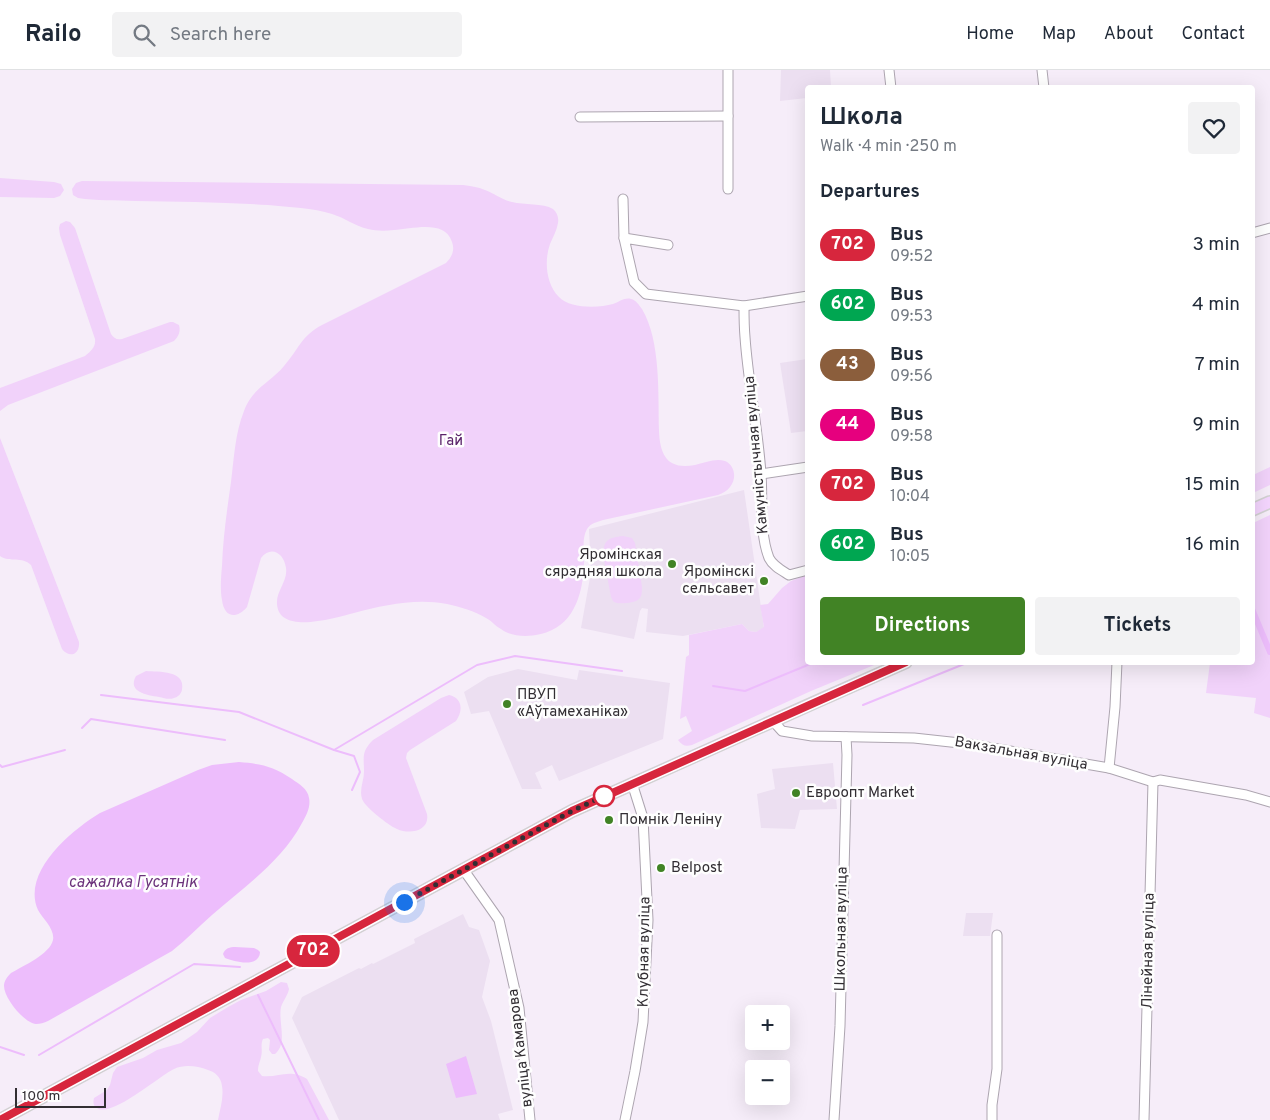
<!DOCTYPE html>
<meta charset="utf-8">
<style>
:root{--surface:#fff;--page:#f2f2f3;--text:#1f2937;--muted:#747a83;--line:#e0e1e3;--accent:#418325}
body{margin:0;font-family:Overpass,sans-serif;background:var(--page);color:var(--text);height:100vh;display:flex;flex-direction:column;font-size:19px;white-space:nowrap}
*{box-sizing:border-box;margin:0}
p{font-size:16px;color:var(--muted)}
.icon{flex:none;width:28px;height:28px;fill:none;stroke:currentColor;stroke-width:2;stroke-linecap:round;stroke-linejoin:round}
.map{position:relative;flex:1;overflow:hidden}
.sheet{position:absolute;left:805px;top:15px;width:450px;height:580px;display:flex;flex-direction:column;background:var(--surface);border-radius:5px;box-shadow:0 5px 20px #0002}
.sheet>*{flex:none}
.badge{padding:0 10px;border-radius:16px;font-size:18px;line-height:32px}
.buttons{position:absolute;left:745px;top:935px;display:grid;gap:10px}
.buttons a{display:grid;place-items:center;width:45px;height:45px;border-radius:5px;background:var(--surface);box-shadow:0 5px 20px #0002;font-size:25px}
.scale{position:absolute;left:15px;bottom:12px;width:91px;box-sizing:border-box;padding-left:5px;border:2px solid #322e33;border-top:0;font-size:14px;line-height:18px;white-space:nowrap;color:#322e33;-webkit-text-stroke:4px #fefefe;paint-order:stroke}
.you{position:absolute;width:25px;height:25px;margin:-12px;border:4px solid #fff;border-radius:50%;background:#1a73e8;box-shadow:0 0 0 8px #1a73e833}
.map>.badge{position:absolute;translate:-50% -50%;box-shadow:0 0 0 2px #fff}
h2{padding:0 15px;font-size:19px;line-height:45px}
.round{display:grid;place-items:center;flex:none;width:52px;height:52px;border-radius:5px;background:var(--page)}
.summary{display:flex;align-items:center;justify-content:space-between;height:85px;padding:0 15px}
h1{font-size:24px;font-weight:700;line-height:38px}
.primary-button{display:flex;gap:10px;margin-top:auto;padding:10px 15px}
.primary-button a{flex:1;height:58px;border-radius:5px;background:var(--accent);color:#fff;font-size:20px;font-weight:700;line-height:58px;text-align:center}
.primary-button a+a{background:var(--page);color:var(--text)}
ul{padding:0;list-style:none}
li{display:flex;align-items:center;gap:15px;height:60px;padding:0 15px}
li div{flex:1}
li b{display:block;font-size:19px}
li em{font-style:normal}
li .badge{min-width:55px;font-weight:700;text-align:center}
header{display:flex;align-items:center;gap:30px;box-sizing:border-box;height:70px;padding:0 25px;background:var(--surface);border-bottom:1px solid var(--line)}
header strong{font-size:24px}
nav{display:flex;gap:28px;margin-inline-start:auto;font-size:18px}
.search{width:350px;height:45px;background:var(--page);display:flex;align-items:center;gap:12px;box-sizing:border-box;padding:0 18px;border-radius:5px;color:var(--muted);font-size:19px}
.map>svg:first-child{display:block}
</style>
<header>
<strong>Railo</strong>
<div class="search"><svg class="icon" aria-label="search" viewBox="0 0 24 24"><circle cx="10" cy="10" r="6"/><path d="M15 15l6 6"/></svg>Search here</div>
<nav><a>Home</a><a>Map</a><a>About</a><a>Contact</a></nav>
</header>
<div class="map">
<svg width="1270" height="1050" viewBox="0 0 1270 1050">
<rect width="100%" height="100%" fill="#f6edf9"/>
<g fill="#ecdff1">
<path d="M781,0h49l1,17 -23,1 -1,10 -27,3z"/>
<path d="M807,289v72l-16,2 -11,-70z"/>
<path d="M744,420l20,138 -8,4 -7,-1 -7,-7 -59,12 -37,-4 2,-23 -6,-1 -2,3 -6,28 -53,-11 10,-56 -2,-43z"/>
<path d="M518,599l59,11 2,-10 91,13 -7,56 -104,42 -7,-16 -17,8 7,16h-20l-33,-78 -18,3 -7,-22 24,-15z"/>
<path d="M833,693l4,46 -37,1 -5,19 -34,-1 -4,-34 18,-5 -3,-20z"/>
<path d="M966,843h27l-3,23h-27z"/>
<path d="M463,844l6,13 10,3 11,31 -8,36 9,24 22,89 -15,4 2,6h-161l-47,-102 10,-21 57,-29 2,1 11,-6 1,1 42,-21 -1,-4z"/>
</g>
<g fill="#f1d2fa">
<path d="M0,108l54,4 7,2 3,6 -4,6 -6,2 -54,-1z"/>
<path d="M82,111l381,4c7,1 15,2 22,5 9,3 17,10 27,12 12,3 31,1 41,7 4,3 6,9 5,14 -1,7 -5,14 -8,21 -6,17 -4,40 9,53 11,12 40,11 54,7 6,-2 12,-7 18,-5 5,1 8,6 11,10 19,32 16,85 17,122 1,25 9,39 36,34 9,-2 20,-7 30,-4 10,4 12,18 5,26 -3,4 -7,6 -12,8l-115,25c-6,2 -12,3 -16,9 -5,9 -3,20 -3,30 0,26 -6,59 -32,71 -14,7 -38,9 -51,-1 -6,-3 -9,-8 -15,-11 -12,-7 -25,-11 -39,-14 -31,-6 -63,1 -93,9 -17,4 -75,23 -77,-9 -1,-13 11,-23 9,-36 -2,-15 -15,-23 -25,-10l-14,49c-11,13 -23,10 -25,-7 -2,-11 -1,-23 0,-34 1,-28 5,-56 9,-84 3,-23 4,-49 13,-71 8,-23 26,-28 40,-45 15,-17 17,-30 38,-41l124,-62c6,-6 9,-13 6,-21 -7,-23 -40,-13 -58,-12 -9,1 -18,1 -26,-1 -13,-3 -23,-11 -36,-15 -19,-6 -43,-7 -64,-9 -44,-3 -89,-3 -133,-4 -19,-1 -39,0 -57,-3l-5,-3 -1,-6 4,-6z"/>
<path d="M66,151l4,1 5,6 36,106c3,4 5,6 11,5l48,-17h3l6,3c2,7 -1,12 -5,16l-166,64 -8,6v-23l85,-32c6,-5 11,-9 10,-17l-35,-104 -1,-7 1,-4z"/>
<path d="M0,368l79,204c1,12 -9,17 -17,7l-31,-84c-9,-9 -21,-2 -31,-9z"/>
<path d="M1270,397v18l-17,8v-18z"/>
<path d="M1270,445v203l-16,-5 2,-15 -50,-5 4,-30 42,-1 1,-139z"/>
<path d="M623,466l9,2 3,5 7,44c0,5 0,9 -3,12 -4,4 -17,5 -22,4 -4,-1 -4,-2 -6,-6l-8,-43c1,-15 6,-16 20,-18z"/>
<path d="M807,505l1,87 71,1 -68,28 -119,54c-7,2 -10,0 -14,-5l14,-9 -6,-15 -6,3 6,-62 3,-2v-20l53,-11 7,7 7,1 8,-5 -4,-22 8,-1 14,-16 9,-7z"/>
<path d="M146,601c13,1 40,-1 36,19 -1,4 -4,7 -8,8 -5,2 -10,0 -15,-1 -12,-2 -32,-5 -23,-21z"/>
<path d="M449,625c14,3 14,16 7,26l-46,29 -3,3 -1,5 21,56c3,17 -17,21 -30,15 -9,-4 -32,-22 -35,-30 -3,-10 2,-18 2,-27 0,-15 -3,-20 9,-32l68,-42z"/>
<path d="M281,912l6,1 2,6c-1,6 -6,12 -8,18 -3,15 7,37 -6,47h-3l-3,-4 1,-10 -2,-2 -5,1c-3,6 0,11 -2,18 -1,5 -3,8 -3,14l4,5c17,2 27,-8 45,3l22,41h-111c2,-11 6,-23 4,-34 -1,-9 -7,-14 -14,-16 -11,-4 -23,-6 -34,-1 -15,7 -62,49 -77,39 -4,-2 -4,-6 -3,-10l13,-8 3,-5 3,-12 4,-6 26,-9 14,-8 24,-7 16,-11 13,-14 18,-11 13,-7 25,-9z"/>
</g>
<g fill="#edbdfc">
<path d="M239,692c23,2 34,4 53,17 7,5 16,10 17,19 2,9 -3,18 -7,25 -21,39 -58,64 -90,92 -14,12 -26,25 -40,36l-124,70c-4,2 -8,3 -12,3 -12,-1 -32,-26 -32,-38 0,-5 3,-9 7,-13 12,-7 39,-19 42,-33 2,-11 -10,-21 -15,-30 -17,-38 34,-80 62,-97l98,-43 14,-5z"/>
<path d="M235,877l19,1 4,2 2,2c-1,16 -25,10 -35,6l-2,-4c2,-6 7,-7 12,-7z"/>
<path d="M466,986l11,38 -21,4 -10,-34z"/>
</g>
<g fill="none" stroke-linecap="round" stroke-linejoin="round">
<g stroke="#edbdfc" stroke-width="2">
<path d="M713,616l32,5 70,-29"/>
<path d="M101,625l138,17 95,38 20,6 6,16 -8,18"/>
<path d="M863,635l106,-43"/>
<path d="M82,658l9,-9 134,21"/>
<path d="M334,680l143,-85 38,-9 107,15"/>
<path d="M0,695l2,2 63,-17"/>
<path d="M258,925l61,125"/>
<path d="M0,977l24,8"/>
<path d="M39,985l155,-91 46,3"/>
</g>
<path stroke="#edbdfc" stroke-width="6" d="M1252,539l18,43"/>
<g stroke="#ada5b0" stroke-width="11">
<g id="minor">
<path d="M889,0l2,18"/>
<path d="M1042,0l2,18"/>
<path d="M580,47l148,-1"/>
<path d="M728,119v-119"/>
<path d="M623,129l1,39"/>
<path d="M1252,163l18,-5"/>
<path d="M668,175l-44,-7 10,44 12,12 98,12 64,-10"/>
<path d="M744,236c0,10 0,20 1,31 3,45 13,91 16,137 2,27 -2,58 8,84 4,8 12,12 20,17l19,-5"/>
<path d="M761,404l47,-7"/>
<path d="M773,651l9,10 30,5 102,2 55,6 140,24 44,14 7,-2 86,15 24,7"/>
<path d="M1109,698l6,-61 2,-45"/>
<path d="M463,799l36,51 20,88 11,112"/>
<path d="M625,1050l10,-49 8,-49 5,-102 -5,-102 -11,-35"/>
<path d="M834,1050l6,-94 7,-271 -1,-18"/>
<path d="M992,1050v-15l5,-36v-134"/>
<path d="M1144,1050l9,-338"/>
</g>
</g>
<g stroke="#d2d1d2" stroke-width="14">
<g id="major">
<path d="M1252,440l18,-8"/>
<path d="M0,1050l572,-309 248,-111 86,-38"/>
</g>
</g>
<use href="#minor" stroke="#fff" stroke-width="9"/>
<use href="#major" stroke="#f4d5fe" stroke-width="11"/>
</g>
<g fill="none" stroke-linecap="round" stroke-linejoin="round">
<g stroke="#fff" stroke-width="11">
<path id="line" d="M0,1050l572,-309 334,-149"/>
</g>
<use href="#line" stroke="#d7263d" stroke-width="8"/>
<path stroke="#322e33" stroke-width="5" stroke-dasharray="0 9" d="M404,832l168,-91 32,-15"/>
</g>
<g fill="#418325" stroke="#fefefe" stroke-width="2">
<circle cx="672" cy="494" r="5"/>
<circle cx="764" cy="511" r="5"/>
<circle cx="507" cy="634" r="5"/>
<circle cx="796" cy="723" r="5"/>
<circle cx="609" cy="750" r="5"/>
<circle cx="661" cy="798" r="5"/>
</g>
<circle fill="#fff" stroke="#d7263d" stroke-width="2.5" cx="604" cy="726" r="10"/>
<g text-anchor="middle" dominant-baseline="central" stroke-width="5" stroke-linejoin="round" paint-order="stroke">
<g font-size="15" fill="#5a226a" stroke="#fefefe">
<text x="451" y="371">Гай</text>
</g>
<g font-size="15" fill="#322e33" stroke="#fefefe">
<text transform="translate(757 385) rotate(-95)">Камуністычная вуліца</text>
<text transform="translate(1021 684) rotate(10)">Вакзальная вуліца</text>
<text transform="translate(842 859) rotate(-89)">Школьная вуліца</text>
<text transform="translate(1149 881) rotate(-89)">Лінейная вуліца</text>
<text transform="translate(645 882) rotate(-89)">Клубная вуліца</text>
<text transform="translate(521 978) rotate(-97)">вуліца Камарова</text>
</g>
<g font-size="15" fill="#322e33" stroke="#fefefe" text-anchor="start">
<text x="662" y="485" text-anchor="end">Яромінская<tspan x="662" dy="17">сярэдняя школа</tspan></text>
<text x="754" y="502" text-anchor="end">Яромінскі<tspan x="754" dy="17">сельсавет</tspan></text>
<text x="517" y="625">ПВУП<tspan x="517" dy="17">«Аўтамеханіка»</tspan></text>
<text x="806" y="723">Евроопт Market</text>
<text x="619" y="750">Помнік Леніну</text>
<text x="671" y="798">Belpost</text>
</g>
<g font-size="16" font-style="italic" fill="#6c337c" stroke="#fefefe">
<text x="133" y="813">сажалка Гусятнік</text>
</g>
</g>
</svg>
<div class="buttons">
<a>+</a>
<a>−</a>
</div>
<div class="scale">100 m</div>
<div class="you" style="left:404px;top:832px"></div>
<b class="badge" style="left:313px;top:881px;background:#d7263d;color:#fff">702</b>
<section class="sheet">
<div class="summary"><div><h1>Школа</h1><p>Walk · 4 min · 250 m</p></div><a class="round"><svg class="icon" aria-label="heart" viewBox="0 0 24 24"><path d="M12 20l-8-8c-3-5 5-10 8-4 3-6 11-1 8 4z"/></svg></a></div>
<h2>Departures</h2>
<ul>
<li><span class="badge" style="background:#d7263d;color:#fff">702</span><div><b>Bus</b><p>09:52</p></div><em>3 min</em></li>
<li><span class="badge" style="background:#00a651;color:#fff">602</span><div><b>Bus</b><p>09:53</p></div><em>4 min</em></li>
<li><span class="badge" style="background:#8b5e3c;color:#fff">43</span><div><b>Bus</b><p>09:56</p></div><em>7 min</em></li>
<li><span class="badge" style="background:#e6007e;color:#fff">44</span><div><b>Bus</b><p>09:58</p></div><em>9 min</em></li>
<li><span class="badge" style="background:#d7263d;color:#fff">702</span><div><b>Bus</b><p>10:04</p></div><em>15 min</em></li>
<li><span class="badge" style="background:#00a651;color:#fff">602</span><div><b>Bus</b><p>10:05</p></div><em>16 min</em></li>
</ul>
<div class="primary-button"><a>Directions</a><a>Tickets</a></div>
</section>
</div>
